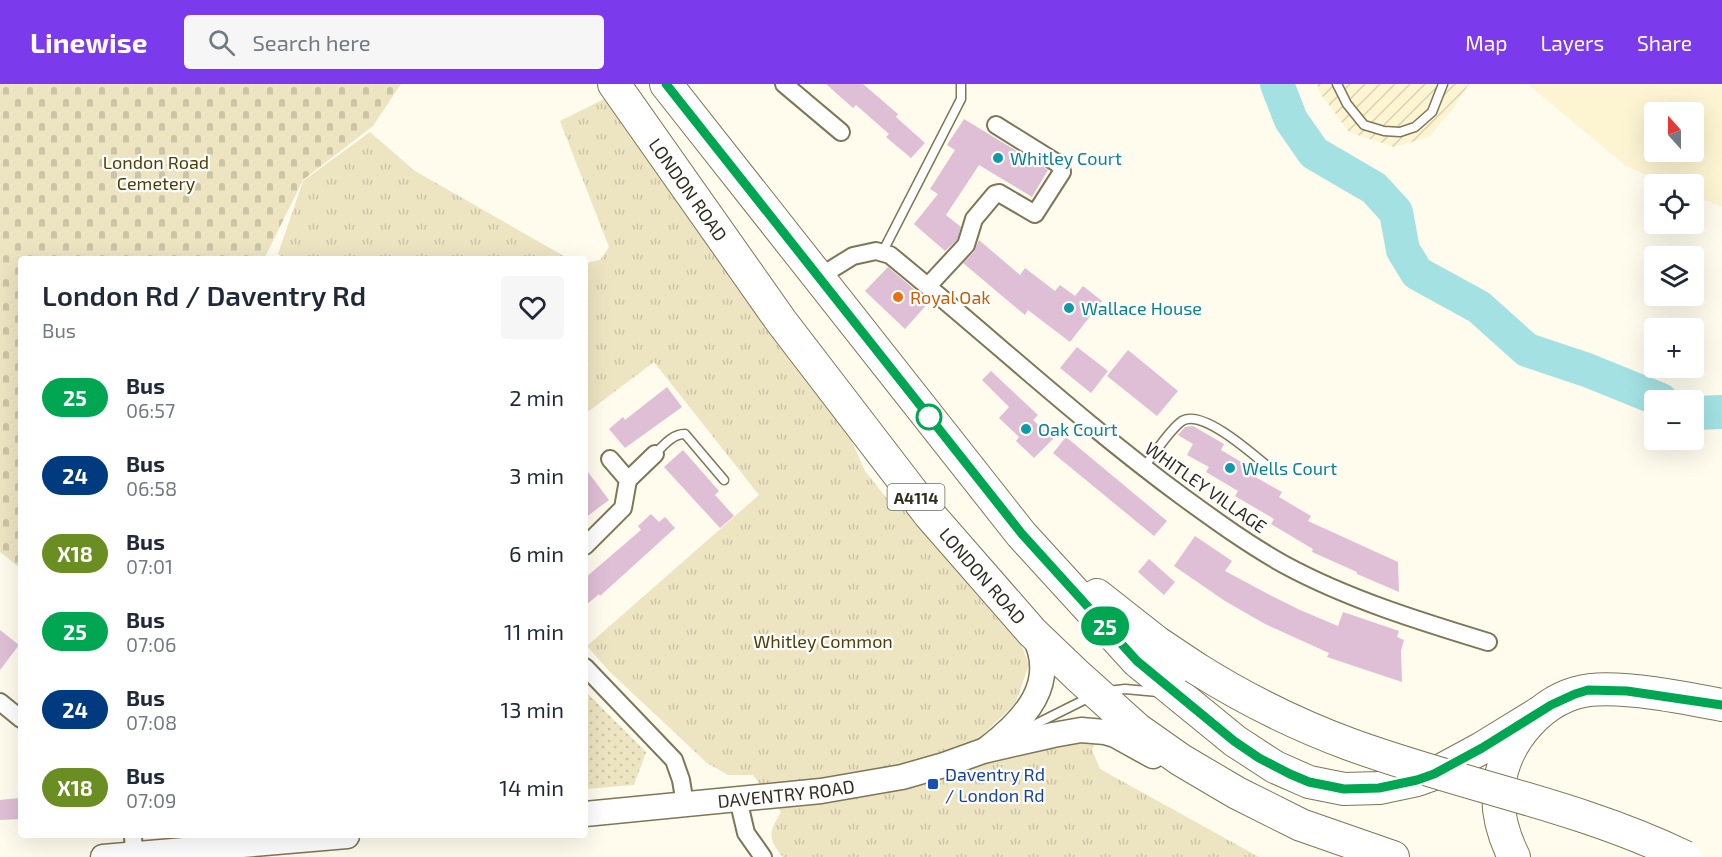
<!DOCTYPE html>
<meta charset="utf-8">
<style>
:root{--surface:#fff;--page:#f6f6f7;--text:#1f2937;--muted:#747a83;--accent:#7c3aed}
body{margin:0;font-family:"Exo 2",sans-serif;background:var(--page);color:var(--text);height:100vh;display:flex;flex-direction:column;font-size:22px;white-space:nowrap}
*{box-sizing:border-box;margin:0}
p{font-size:20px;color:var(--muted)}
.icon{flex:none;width:33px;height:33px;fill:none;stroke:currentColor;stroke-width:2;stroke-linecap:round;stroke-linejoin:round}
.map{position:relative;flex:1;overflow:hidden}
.drawer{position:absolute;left:18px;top:172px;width:570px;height:582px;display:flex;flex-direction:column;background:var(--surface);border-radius:6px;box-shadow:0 6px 24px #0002}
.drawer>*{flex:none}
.badge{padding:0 12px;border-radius:20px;font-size:21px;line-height:39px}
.needle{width:39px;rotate:339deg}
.controls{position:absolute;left:1644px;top:18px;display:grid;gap:12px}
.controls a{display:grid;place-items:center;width:60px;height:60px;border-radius:6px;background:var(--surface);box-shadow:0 6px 24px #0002;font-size:30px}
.map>.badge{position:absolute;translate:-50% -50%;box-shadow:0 0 0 3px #fff}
.round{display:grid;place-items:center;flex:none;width:63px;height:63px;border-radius:6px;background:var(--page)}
.summary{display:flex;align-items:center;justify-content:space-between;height:102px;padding:0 24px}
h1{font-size:28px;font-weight:600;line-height:45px}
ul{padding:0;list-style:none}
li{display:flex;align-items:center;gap:18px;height:78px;padding:0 24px}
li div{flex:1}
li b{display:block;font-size:22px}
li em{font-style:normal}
li .badge{min-width:66px;font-weight:700;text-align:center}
header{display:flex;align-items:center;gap:36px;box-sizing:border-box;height:84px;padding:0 30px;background:var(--accent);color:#fff}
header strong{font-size:28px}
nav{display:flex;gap:33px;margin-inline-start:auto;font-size:21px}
.search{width:420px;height:54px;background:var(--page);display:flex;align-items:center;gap:15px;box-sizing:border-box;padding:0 21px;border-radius:6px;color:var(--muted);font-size:22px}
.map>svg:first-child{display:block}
</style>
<header>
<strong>Linewise</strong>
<div class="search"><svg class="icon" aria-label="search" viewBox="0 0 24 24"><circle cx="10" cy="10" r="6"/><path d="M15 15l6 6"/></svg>Search here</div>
<nav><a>Map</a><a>Layers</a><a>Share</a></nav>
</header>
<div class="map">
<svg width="1722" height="773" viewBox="0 0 1722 773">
<defs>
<pattern id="industrial-furrows" width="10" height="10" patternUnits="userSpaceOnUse" patternTransform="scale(1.5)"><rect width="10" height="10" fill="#fdf4d2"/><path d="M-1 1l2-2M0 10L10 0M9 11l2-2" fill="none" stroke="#d9d2b4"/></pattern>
<pattern id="grass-dots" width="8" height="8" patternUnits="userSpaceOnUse" patternTransform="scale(1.5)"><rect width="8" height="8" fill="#ede4c2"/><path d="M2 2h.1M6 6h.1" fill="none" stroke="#ccc4a6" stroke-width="1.8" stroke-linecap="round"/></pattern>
<pattern id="cemetery-stones" width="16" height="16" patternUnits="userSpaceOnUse" patternTransform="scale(1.5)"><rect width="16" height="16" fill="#ede4c2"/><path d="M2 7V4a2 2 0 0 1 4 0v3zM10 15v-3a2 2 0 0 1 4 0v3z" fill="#ccc4a6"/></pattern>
<pattern id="park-tufts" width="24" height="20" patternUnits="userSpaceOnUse" patternTransform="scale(1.5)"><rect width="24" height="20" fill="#ede4c2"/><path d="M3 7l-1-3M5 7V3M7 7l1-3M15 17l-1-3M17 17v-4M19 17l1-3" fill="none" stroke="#ccc4a6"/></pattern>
</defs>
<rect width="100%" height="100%" fill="#fffbed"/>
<path fill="#fdf4d2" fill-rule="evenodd" d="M1528,0h194v123l-28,-12v-11h-25l-43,-18zM1654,28h40v40h-40z"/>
<path fill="url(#industrial-furrows)" d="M1317,0h152l-17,26 -23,27 -35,10 -45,-15 -29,-39z"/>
<path fill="url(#grass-dots)" d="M585,607l61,61 -12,33 -49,4z"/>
<path fill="url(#cemetery-stones)" d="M0,0h401l-28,42 -70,54 -39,79 -243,1v309l-21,-17z"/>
<g fill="url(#park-tufts)">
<path d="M604,15l168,234 73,93 20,45 23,29 35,24 98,120 8,21 -14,39 -38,36 13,21 108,-22 -6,11 8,19 159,88h-476c-16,-19 -14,-25 -2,-45l-28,-37h-25l-21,-12 -98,-92 -22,-25 172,-151 -105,-133 -69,52v-151l15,-3 9,-13 -49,-126z"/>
<path d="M370,48l45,39 154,88 -283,1 -8,-6 25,-73z"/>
</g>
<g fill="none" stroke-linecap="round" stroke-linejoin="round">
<g stroke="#a3e1e2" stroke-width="34">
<path d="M1277,0l14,36 23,33 60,35 22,24 7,38 14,23 62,34 48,43 60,20 74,30"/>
<path d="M1694,329l28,-1"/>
</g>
</g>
<g fill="#dfbfd6">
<path d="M826,0h37l35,30 -2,3 29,26 -14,15 -25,-21 3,-3 -17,-15 -16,-14 -3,3z"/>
<path d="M964,35l84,51 -16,27 -53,-32 -33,50 15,12 -4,13 -12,11 -31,-27 24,-30 -8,-5 25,-39 -8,-5z"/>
<path d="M979,156l41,35 5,-7 30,23 5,-6 15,11 8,-10 19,15 -32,41 -42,-32 -3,5 -62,-52 11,-11z"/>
<path d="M888,183l41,35 -24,27 -40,-38z"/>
<path d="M1077,263l31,24 -17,22 -31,-25z"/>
<path d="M1128,266l50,41 -21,25 -50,-40z"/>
<path d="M991,287l47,44 -5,5 20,19 -19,19 -18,-17 3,-4 -20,-19 10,-11 -27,-27z"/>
<path d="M667,303l15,20 -57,41 -16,-19 14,-12 2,3z"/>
<path d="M1193,342l31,18 -3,6 32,19 -3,5 32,18 -3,5 32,19 -3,5 90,41 1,30 -42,-18v-2l-45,-20 1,-3 -42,-25 3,-5 -39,-23 3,-5 -32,-19 3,-5 -22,-12 6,-11 -15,-9 7,-8z"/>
<path d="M1066,353l101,84 -13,15 -101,-83z"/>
<path d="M683,366l36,41 -4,4 19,21 -14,12 -56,-61z"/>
<path d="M585,384l24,32 -24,18z"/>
<path d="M651,430l8,8 6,-5 10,11 -75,68 -1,-2 -14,12v-28l56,-48 -3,-4z"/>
<path d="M1195,452l37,25 -7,10 43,23 32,16 38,16 5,-14 56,19 -2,6 7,3 -3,11 1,31 -75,-25 2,-4 -64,-29 -40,-23 -51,-35z"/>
<path d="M1149,475l26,23 -11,13 -26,-23z"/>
<path d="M0,546l19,15 -19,25z"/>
<path d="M19,714l2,21 -21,1v-20z"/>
</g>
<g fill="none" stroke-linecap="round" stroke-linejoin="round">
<g stroke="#7e7656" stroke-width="11">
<g id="lane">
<path d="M1337,0l10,20 17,21 20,6 16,1 15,-5 17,-15 11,-28"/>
<path d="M882,169l79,-154v-15"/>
<path d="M655,370c8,-8 17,-20 30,-20l39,46"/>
<path d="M1143,384c11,-13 26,-38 39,-47 21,-13 74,36 90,49"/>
<path d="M1108,607l17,-2 33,3"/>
<path d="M1018,649l72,-36"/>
</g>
</g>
<g stroke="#7e7656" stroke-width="20">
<g id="street">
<path d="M784,0l57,48"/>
<path d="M819,193l34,-21 23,-5 14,4c98,80 191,167 293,242 33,24 66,48 102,68 63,34 134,56 203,77"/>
<path d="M928,202l38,-41 8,-26 21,-25 4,-1 36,21 27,-42 -1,-5 -4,-4 -61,-38"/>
<path d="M628,396l27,-26"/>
<path d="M585,462l38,-38 5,-28 -18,-21"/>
<path d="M585,583l89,93 7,20 4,24"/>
<path d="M0,618l21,17"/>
<path d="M738,715l8,34 17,24"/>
<path d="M133,752l1,18"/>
</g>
</g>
<g stroke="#7e7656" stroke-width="27">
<g id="secondary">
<path d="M988,664c36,-28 72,-65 45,-114"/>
<path id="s1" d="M585,730l236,-23 81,-14 42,-12 39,-14 70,-16 28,-5 24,2 10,3 38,21"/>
<path d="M103,773l244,-21"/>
</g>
</g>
<g stroke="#7e7656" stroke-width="34">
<g id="highway">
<path id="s2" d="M614,0l167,237 148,193 103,118 46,44 59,53 44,31 56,33 64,32 92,32"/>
<path d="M666,0l355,450 116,127 98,80 40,26 34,15 35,7 35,-1 38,-8 17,-6 48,-26 57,-35"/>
<path d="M1097,511l61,48 36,24"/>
<path d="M1514,773c-11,-22 -18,-46 -15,-71 6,-46 44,-90 91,-96 36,-4 96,8 132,15"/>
</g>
</g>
<use href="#lane" stroke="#fff" stroke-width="8"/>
<use href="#street" stroke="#fff" stroke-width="16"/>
<use href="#secondary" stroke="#fff" stroke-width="24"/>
<use href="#highway" stroke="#fff" stroke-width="32"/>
<g stroke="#7e7656" stroke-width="34" stroke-linecap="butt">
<path id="highway-bridge" d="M1194,583c49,31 101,57 155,77 111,41 229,61 336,113"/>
</g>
<use href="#highway-bridge" stroke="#fff" stroke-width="32"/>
</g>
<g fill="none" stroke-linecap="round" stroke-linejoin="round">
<g stroke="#fff" stroke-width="14">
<path id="line" d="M666,0l356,450 115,127 97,80 25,17 31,16 19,8 35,7 35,-1 38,-8 17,-6 48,-26 69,-43 24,-11 13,-4 39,1 95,14"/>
</g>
<use href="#line" stroke="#00a651" stroke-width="9"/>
</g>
<g fill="#0f9aa8" stroke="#fff" stroke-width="2">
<circle cx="998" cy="74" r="6"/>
<circle cx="1069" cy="224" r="6"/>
<circle cx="1026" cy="345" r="6"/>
<circle cx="1230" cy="384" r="6"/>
</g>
<circle fill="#e8710a" stroke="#fff" stroke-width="2" cx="898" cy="213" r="6"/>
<circle fill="#fff" stroke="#00a651" stroke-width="3" cx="929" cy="333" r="12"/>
<rect fill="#1a4fb4" stroke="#fff" stroke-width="2" x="927" y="694" width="12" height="12" rx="3"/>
<g text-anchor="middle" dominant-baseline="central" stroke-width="4.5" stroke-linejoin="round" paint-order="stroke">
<rect fill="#fff" stroke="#6e6c62" stroke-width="1.5" x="887.5" y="400" width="57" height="26" rx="4.5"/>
<g font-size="16" font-weight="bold" fill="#302d1f">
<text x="916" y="413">A4114</text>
</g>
<g font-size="18" fill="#0d838f" stroke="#fff" text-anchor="start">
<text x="1010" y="74">Whitley Court</text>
<text x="1081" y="224">Wallace House</text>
<text x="1038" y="345">Oak Court</text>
<text x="1242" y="384">Wells Court</text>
</g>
<g font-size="18" fill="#4e4005" stroke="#fff">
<text x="156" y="78">London Road<tspan x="156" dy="21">Cemetery</tspan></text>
<text x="823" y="557">Whitley Common</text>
</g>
<g font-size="18" fill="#302d1f" stroke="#fff">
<text stroke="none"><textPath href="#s2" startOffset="129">LONDON ROAD</textPath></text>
<text transform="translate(1206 403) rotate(35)">WHITLEY VILLAGE</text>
<text stroke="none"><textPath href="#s2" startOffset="615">LONDON ROAD</textPath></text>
<text stroke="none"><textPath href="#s1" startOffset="202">DAVENTRY ROAD</textPath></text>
</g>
<g font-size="18" fill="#c56008" stroke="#fff" text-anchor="start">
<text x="910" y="213">Royal Oak</text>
</g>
<g font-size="18" fill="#164399" stroke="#fff" text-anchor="start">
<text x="945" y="690">Daventry Rd<tspan x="945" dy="21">/ London Rd</tspan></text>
</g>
</g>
</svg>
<div class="controls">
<a><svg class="needle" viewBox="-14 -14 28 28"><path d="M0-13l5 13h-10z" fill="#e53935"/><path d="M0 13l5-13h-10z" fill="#747a83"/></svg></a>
<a><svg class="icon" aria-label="locate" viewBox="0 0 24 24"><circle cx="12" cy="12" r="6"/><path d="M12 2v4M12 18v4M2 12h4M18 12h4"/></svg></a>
<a><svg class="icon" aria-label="layers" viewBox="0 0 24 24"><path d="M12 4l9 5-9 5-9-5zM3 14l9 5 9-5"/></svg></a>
<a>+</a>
<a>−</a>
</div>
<b class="badge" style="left:1105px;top:542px;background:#00a651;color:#fff">25</b>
<section class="drawer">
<div class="summary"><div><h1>London Rd / Daventry Rd</h1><p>Bus</p></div><a class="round"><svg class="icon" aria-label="heart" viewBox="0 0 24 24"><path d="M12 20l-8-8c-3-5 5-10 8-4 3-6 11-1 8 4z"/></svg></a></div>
<ul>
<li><span class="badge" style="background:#00a651;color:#fff">25</span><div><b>Bus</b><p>06:57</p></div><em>2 min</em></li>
<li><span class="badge" style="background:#003b80;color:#fff">24</span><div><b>Bus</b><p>06:58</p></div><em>3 min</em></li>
<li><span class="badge" style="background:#6b8e23;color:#fff">X18</span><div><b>Bus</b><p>07:01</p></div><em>6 min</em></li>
<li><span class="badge" style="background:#00a651;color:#fff">25</span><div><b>Bus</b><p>07:06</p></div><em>11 min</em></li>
<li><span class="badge" style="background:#003b80;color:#fff">24</span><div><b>Bus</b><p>07:08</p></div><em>13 min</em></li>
<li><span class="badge" style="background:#6b8e23;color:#fff">X18</span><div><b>Bus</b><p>07:09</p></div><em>14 min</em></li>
</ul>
</section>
</div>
